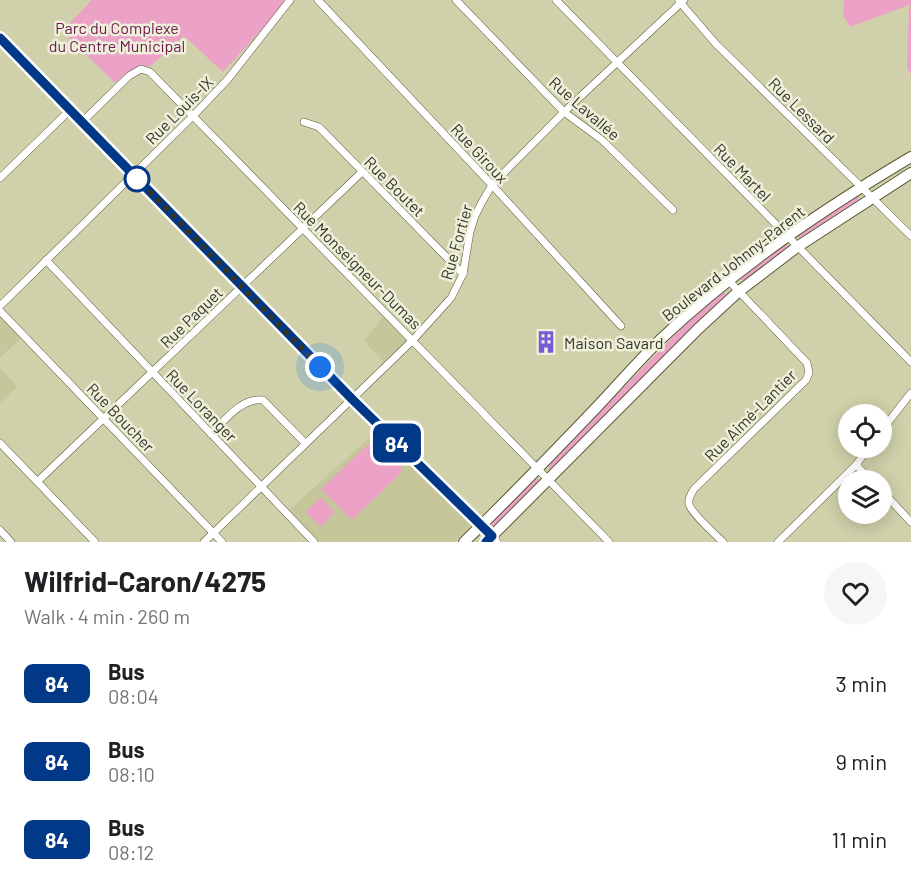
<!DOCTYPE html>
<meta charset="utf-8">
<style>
:root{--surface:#fff;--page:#f6f6f6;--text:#202124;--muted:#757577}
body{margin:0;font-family:Barlow,sans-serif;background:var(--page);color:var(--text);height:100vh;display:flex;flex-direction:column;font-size:22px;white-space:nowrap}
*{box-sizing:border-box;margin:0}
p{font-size:20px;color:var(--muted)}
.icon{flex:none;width:33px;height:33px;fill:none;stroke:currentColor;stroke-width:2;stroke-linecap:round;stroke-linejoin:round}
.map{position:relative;height:542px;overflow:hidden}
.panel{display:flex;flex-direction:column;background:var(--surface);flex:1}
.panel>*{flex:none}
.badge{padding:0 12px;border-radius:9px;font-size:21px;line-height:39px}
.controls{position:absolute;left:838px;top:404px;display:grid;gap:12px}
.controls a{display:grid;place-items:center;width:54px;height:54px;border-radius:50%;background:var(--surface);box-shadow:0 3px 15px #0003;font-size:30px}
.you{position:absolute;width:30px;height:30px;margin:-15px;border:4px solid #fff;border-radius:50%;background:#1a73e8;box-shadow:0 0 0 9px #1a73e833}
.map>.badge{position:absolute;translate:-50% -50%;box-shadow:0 0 0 3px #fff}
.round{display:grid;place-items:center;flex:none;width:63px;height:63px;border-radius:32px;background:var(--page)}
.head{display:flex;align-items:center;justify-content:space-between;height:102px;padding:0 24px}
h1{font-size:28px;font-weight:700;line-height:45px}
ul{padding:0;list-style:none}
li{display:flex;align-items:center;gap:18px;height:78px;padding:0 24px}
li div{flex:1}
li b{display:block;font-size:22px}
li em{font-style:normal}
li .badge{min-width:66px;font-weight:700;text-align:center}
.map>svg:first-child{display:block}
</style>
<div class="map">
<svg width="911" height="542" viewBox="0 0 911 542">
<rect width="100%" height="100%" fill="#d0d1aa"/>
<g fill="#c5c699">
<path d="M0,311l23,25 -23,22z"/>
<path d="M387,312l26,28 -27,25 -22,-24z"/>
<path d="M0,367l17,20 -17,16z"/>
<path d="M378,430l95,94 -19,18h-137l-29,-31z"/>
</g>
<g fill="#eba2c6">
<path d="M92,0h190l4,3 -63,69 -39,-36 -33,30c-17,-1 -24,6 -36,17l-53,-52z"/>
<path d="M844,0h67v75l-4,-8 2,-62 -59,22 -7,-12z"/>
<path d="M857,196l2,2 -1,3 -57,37 -4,-1v-2z"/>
<path d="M785,244l2,2 -1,3 -41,31h-4l-1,-2z"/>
<path d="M721,293h4v4l-174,172h-2v-6l137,-139z"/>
<path d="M373,440l28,27 1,5 -50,48 -31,-31z"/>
<path d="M534,479h4l1,3 -46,46 -1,-1 -1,-5z"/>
<path d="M321,497l14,15 -14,15 -15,-15z"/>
</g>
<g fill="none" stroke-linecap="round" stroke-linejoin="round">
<g stroke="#5a5a38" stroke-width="8">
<g id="street">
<path d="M318,0l174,185 129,141"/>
<path d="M456,0l108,112 38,28 71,70"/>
<path d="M556,0l355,362"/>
<path d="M679,1l37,43 195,192"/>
<path d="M0,38l352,361 145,143"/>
<path d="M82,122l47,-46 12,-7 9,3 459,470"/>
<path d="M304,122l15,5 144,147"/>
<path d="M0,178l70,-68"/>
<path d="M46,260l268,282"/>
<path d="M0,306l193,-190 35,-37 62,-79"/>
<path d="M0,311l222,231"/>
<path d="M882,430l29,-37"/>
<path d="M211,434c15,-15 30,-36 52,-34l42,43"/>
<path d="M0,443l95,99"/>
<path d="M856,465l15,15"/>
<path d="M38,481l324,-309"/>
<path d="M882,491l29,31"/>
<path d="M0,530l11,12"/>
<path d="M204,542l209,-202 38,-42 12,-24 7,-42 5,-16 7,-14 10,-17 72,-73 120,-112"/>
<path d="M723,542c-8,-8 -32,-29 -34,-38 -1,-5 2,-10 5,-15l112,-109 3,-7 -2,-10 -78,-82"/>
<path d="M778,542l78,-77 13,-18"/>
</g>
</g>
<g stroke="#5a5a38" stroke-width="12">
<g id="secondary">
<path d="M464,542c45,-43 88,-88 131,-133 22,-23 43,-48 66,-70 75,-71 161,-129 250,-182"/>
<path d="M486,542l212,-213 40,-37 59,-45 114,-74"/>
</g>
</g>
<use href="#street" stroke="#fff" stroke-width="7"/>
<use href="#secondary" stroke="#fff" stroke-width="10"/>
</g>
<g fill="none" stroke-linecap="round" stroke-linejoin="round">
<g stroke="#fff" stroke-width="14">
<path id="line" d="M0,38l352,361 140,137 -6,6"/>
</g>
<use href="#line" stroke="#013888" stroke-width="9"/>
<path stroke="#353526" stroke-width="6" stroke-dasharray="0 10.8" d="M137,179l-4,-5 187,193"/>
</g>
<defs>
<g id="building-bare" transform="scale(1.8)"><path d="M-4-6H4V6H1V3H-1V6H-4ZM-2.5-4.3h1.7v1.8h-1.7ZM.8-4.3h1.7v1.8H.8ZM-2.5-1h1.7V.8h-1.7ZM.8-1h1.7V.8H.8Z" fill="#755cd6" stroke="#eff0dc" stroke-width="2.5" paint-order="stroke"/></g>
</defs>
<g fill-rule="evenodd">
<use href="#building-bare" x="546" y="342"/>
</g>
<circle fill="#fff" stroke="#013888" stroke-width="3" cx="137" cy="179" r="12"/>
<g text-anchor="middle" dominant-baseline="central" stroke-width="5" stroke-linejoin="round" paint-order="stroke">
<g font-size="16" fill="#6e184c" stroke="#eff0dc">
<text x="117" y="27">Parc du Complexe<tspan x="117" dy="18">du Centre Municipal</tspan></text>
</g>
<g font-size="16" fill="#353526" stroke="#eff0dc">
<text transform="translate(585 108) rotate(41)">Rue Lavallée</text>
<text transform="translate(179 110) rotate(-45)">Rue Louis-IX</text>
<text transform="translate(802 110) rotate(45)">Rue Lessard</text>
<text transform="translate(480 153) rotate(47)">Rue Giroux</text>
<text transform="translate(743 172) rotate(46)">Rue Martel</text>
<text transform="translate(395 186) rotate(45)">Rue Boutet</text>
<text transform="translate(456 242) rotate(-74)">Rue Fortier</text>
<text transform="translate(733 263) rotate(-38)">Boulevard Johnny-Parent</text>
<text transform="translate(358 265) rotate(45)">Rue Monseigneur-Dumas</text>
<text transform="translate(191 317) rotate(-44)">Rue Paquet</text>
<text transform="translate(202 405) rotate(46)">Rue Loranger</text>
<text transform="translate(750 415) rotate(-45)">Rue Aimé-Lantier</text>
<text transform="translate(121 417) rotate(46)">Rue Boucher</text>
</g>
<g font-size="16" fill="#353526" stroke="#eff0dc" text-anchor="start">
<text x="564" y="342">Maison Savard</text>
</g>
</g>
</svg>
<div class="controls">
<a><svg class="icon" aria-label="locate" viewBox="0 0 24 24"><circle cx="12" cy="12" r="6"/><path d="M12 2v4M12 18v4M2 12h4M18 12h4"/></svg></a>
<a><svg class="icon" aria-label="layers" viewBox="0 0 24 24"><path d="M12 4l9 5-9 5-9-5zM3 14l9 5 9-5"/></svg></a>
</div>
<div class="you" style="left:320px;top:367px"></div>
<b class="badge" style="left:397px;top:443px;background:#013888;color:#fff">84</b>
</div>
<section class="panel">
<div class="head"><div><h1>Wilfrid-Caron/4275</h1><p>Walk · 4 min · 260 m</p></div><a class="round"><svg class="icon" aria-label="heart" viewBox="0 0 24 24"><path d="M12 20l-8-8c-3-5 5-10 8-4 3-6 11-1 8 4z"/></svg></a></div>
<ul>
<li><span class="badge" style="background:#013888;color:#fff">84</span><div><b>Bus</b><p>08:04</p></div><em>3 min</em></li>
<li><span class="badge" style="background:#013888;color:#fff">84</span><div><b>Bus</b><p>08:10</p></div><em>9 min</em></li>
<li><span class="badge" style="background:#013888;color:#fff">84</span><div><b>Bus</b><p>08:12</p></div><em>11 min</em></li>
</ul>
</section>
